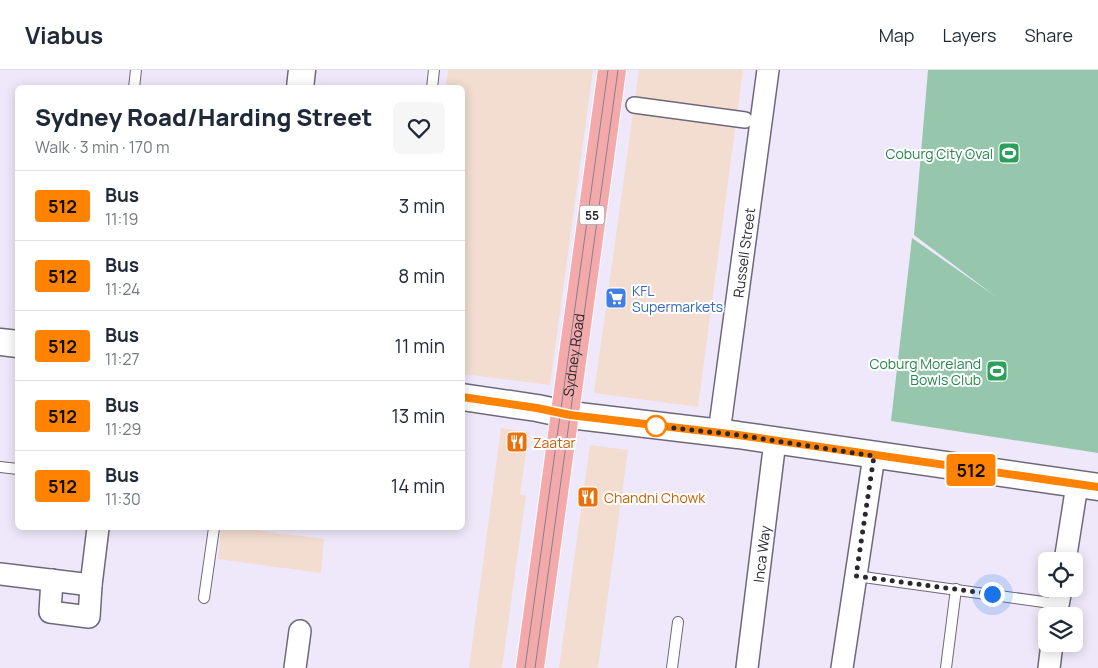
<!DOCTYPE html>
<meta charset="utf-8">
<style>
:root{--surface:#fff;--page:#f6f6f7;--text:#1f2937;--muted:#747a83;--line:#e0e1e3}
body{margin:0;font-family:Manrope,sans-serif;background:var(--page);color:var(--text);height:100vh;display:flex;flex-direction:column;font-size:19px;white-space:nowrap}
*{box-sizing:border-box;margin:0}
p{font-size:16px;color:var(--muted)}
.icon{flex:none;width:28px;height:28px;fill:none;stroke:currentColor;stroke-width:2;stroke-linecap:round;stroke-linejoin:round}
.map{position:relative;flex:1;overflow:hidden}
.panel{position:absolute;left:15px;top:15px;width:450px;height:445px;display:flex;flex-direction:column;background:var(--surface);border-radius:8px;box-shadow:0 2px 12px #0003}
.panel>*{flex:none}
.badge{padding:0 10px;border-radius:4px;font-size:18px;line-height:32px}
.fabs{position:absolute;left:1038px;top:482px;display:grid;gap:10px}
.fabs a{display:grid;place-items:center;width:45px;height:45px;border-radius:8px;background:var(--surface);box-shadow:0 2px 12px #0003;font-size:25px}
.you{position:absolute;width:25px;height:25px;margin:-12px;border:4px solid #fff;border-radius:50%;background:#1a73e8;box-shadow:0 0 0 8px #1a73e833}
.map>.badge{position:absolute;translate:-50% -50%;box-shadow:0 0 0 2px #fff}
.round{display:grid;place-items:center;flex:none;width:52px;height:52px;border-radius:8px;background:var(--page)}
.headline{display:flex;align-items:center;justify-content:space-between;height:85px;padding:0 20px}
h1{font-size:24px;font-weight:800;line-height:38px}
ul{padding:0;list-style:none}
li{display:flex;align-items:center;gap:15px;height:70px;padding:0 20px;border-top:1px solid var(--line)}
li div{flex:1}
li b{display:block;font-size:19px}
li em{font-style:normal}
li .badge{min-width:55px;font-weight:700;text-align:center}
header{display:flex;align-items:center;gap:30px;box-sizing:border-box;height:70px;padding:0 25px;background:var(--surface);border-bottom:1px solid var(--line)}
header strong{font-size:24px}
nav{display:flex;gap:28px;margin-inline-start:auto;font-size:18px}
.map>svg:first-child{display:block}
</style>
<header>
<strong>Viabus</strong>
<nav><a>Map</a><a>Layers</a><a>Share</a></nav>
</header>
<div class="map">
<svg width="1098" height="598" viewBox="0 0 1098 598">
<rect width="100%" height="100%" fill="#efe8fb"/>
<g fill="#f3ddd1">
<path d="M448,0h145l-43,315 -87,-11 -1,-286 -16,-1z"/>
<path d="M639,0h104l-45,337 -104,-14z"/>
<path d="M501,358l28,4 -9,62 6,1 -24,173h-33z"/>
<path d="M590,375l38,5 -30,218h-39z"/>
<path d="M221,458h18l85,11 -3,34 -103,-14z"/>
</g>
<path fill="#96c7ad" d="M928,0h170v383l-207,-32 21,-183 83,58 -81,-61z"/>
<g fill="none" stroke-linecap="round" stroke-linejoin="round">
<g stroke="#6e6879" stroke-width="12">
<g id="service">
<path d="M134,18l2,-18"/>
<path d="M432,18l2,-18"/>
<path d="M0,397l18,2"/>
<path d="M856,506l202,28"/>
<path d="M204,528l10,-70"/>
<path d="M672,598l6,-46"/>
<path d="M946,598l10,-79"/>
</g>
</g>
<g stroke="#6e6879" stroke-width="18">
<path id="pedestrian" d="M634,35l111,15"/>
</g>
<g stroke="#6e6879" stroke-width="24">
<g id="minor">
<path id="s1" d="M719,363l49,-363"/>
<path d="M1065,491l12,-76"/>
<path d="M0,504l91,11 7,-57"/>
<path d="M52,510l-2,32 39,5 2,-32"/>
<path d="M1056,546l5,-27"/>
<path d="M295,598l5,-37"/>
<path id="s2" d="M747,598l28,-227"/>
<path d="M842,598l32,-212"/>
<path d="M1049,598l3,-24"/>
</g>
</g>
<g stroke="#6e6879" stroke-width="29">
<g id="tertiary">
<path d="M300,18l2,-18"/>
<path d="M0,272l18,2"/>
<path d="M462,327l75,11 33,7 168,20 360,52"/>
</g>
</g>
<g stroke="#fff" stroke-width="30">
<g id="trunk">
<path id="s3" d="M530,598l82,-598"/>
</g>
</g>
<use href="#service" stroke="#fff" stroke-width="10"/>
<use href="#pedestrian" stroke="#fff" stroke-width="15"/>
<use href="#minor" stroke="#fff" stroke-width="21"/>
<use href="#tertiary" stroke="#fff" stroke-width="26"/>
<use href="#trunk" stroke="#f4aaaa" stroke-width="28"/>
<g stroke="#87828f" stroke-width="1">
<path d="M525,598l83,-598"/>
<path d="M535,598l83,-598"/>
</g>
</g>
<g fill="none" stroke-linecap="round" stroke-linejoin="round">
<g stroke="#fff" stroke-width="11">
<path id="line" d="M462,327l75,11 33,7 168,20 360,52"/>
</g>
<use href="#line" stroke="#ff8200" stroke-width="8"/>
<path stroke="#2a272f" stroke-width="5" stroke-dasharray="0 9" d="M656,356l82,9 136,21 -18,120 136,18"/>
</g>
<defs>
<g id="stadium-square" transform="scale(1.125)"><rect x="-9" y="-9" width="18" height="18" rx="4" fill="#2e9e5b" stroke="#fff"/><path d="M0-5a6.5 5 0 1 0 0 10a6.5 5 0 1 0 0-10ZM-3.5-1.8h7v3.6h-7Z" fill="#fff"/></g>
<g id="supermarket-square" transform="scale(1.125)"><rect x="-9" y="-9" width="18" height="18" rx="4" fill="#3f7fe0" stroke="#fff"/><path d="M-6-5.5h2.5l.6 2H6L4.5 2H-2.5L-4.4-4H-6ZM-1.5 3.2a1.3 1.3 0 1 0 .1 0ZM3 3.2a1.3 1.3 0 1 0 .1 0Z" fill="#fff"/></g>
<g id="restaurant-square" transform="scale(1.125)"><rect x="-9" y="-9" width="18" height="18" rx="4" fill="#e8710a" stroke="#fff"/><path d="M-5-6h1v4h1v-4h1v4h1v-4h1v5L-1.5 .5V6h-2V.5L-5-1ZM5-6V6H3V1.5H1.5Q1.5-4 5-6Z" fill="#fff"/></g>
</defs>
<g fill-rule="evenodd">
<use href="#stadium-square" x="1009" y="83"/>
<use href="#supermarket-square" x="616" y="228"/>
<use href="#stadium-square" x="997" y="301"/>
<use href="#restaurant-square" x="517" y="372"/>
<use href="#restaurant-square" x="588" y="427"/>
</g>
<circle fill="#fff" stroke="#ff8200" stroke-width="2.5" cx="656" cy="356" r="10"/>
<g text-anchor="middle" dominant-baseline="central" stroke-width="4" stroke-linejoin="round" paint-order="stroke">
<rect fill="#fff" stroke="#6a686d" stroke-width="1" x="579.5" y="135.5" width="25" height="19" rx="4"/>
<g font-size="12" font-weight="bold" fill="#2a272f">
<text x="592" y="145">55</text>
</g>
<g font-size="14" fill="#27864d" stroke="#fff" text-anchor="end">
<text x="993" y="83">Coburg City Oval</text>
<text x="981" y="293">Coburg Moreland<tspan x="981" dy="16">Bowls Club</tspan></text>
</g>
<g font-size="14" fill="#2a272f" stroke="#fff">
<text stroke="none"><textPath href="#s1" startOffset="182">Russell Street</textPath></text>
<text stroke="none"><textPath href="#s3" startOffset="316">Sydney Road</textPath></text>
<text stroke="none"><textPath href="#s2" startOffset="115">Inca Way</textPath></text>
</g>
<g font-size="14" fill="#366cbe" stroke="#fff" text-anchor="start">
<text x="632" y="220">KFL<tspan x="632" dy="16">Supermarkets</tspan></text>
</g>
<g font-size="14" fill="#c56008" stroke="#fff" text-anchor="start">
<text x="533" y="372">Zaatar</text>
<text x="604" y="427">Chandni Chowk</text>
</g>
</g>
</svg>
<div class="fabs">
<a><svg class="icon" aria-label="locate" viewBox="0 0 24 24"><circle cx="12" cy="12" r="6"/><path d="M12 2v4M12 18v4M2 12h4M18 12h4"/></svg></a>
<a><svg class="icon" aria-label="layers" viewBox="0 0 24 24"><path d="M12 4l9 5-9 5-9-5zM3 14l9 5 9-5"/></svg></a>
</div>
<div class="you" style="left:992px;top:524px"></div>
<b class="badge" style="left:971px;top:400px;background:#ff8200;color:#111">512</b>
<section class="panel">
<div class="headline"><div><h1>Sydney Road/Harding Street</h1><p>Walk · 3 min · 170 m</p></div><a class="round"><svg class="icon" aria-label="heart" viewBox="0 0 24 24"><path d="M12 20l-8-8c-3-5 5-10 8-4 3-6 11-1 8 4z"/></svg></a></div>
<ul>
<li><span class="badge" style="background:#ff8200;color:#111">512</span><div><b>Bus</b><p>11:19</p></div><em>3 min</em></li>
<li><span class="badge" style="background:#ff8200;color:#111">512</span><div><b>Bus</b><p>11:24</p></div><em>8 min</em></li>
<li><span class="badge" style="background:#ff8200;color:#111">512</span><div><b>Bus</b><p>11:27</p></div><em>11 min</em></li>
<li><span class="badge" style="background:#ff8200;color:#111">512</span><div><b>Bus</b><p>11:29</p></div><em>13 min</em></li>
<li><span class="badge" style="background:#ff8200;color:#111">512</span><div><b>Bus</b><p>11:30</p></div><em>14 min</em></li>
</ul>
</section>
</div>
